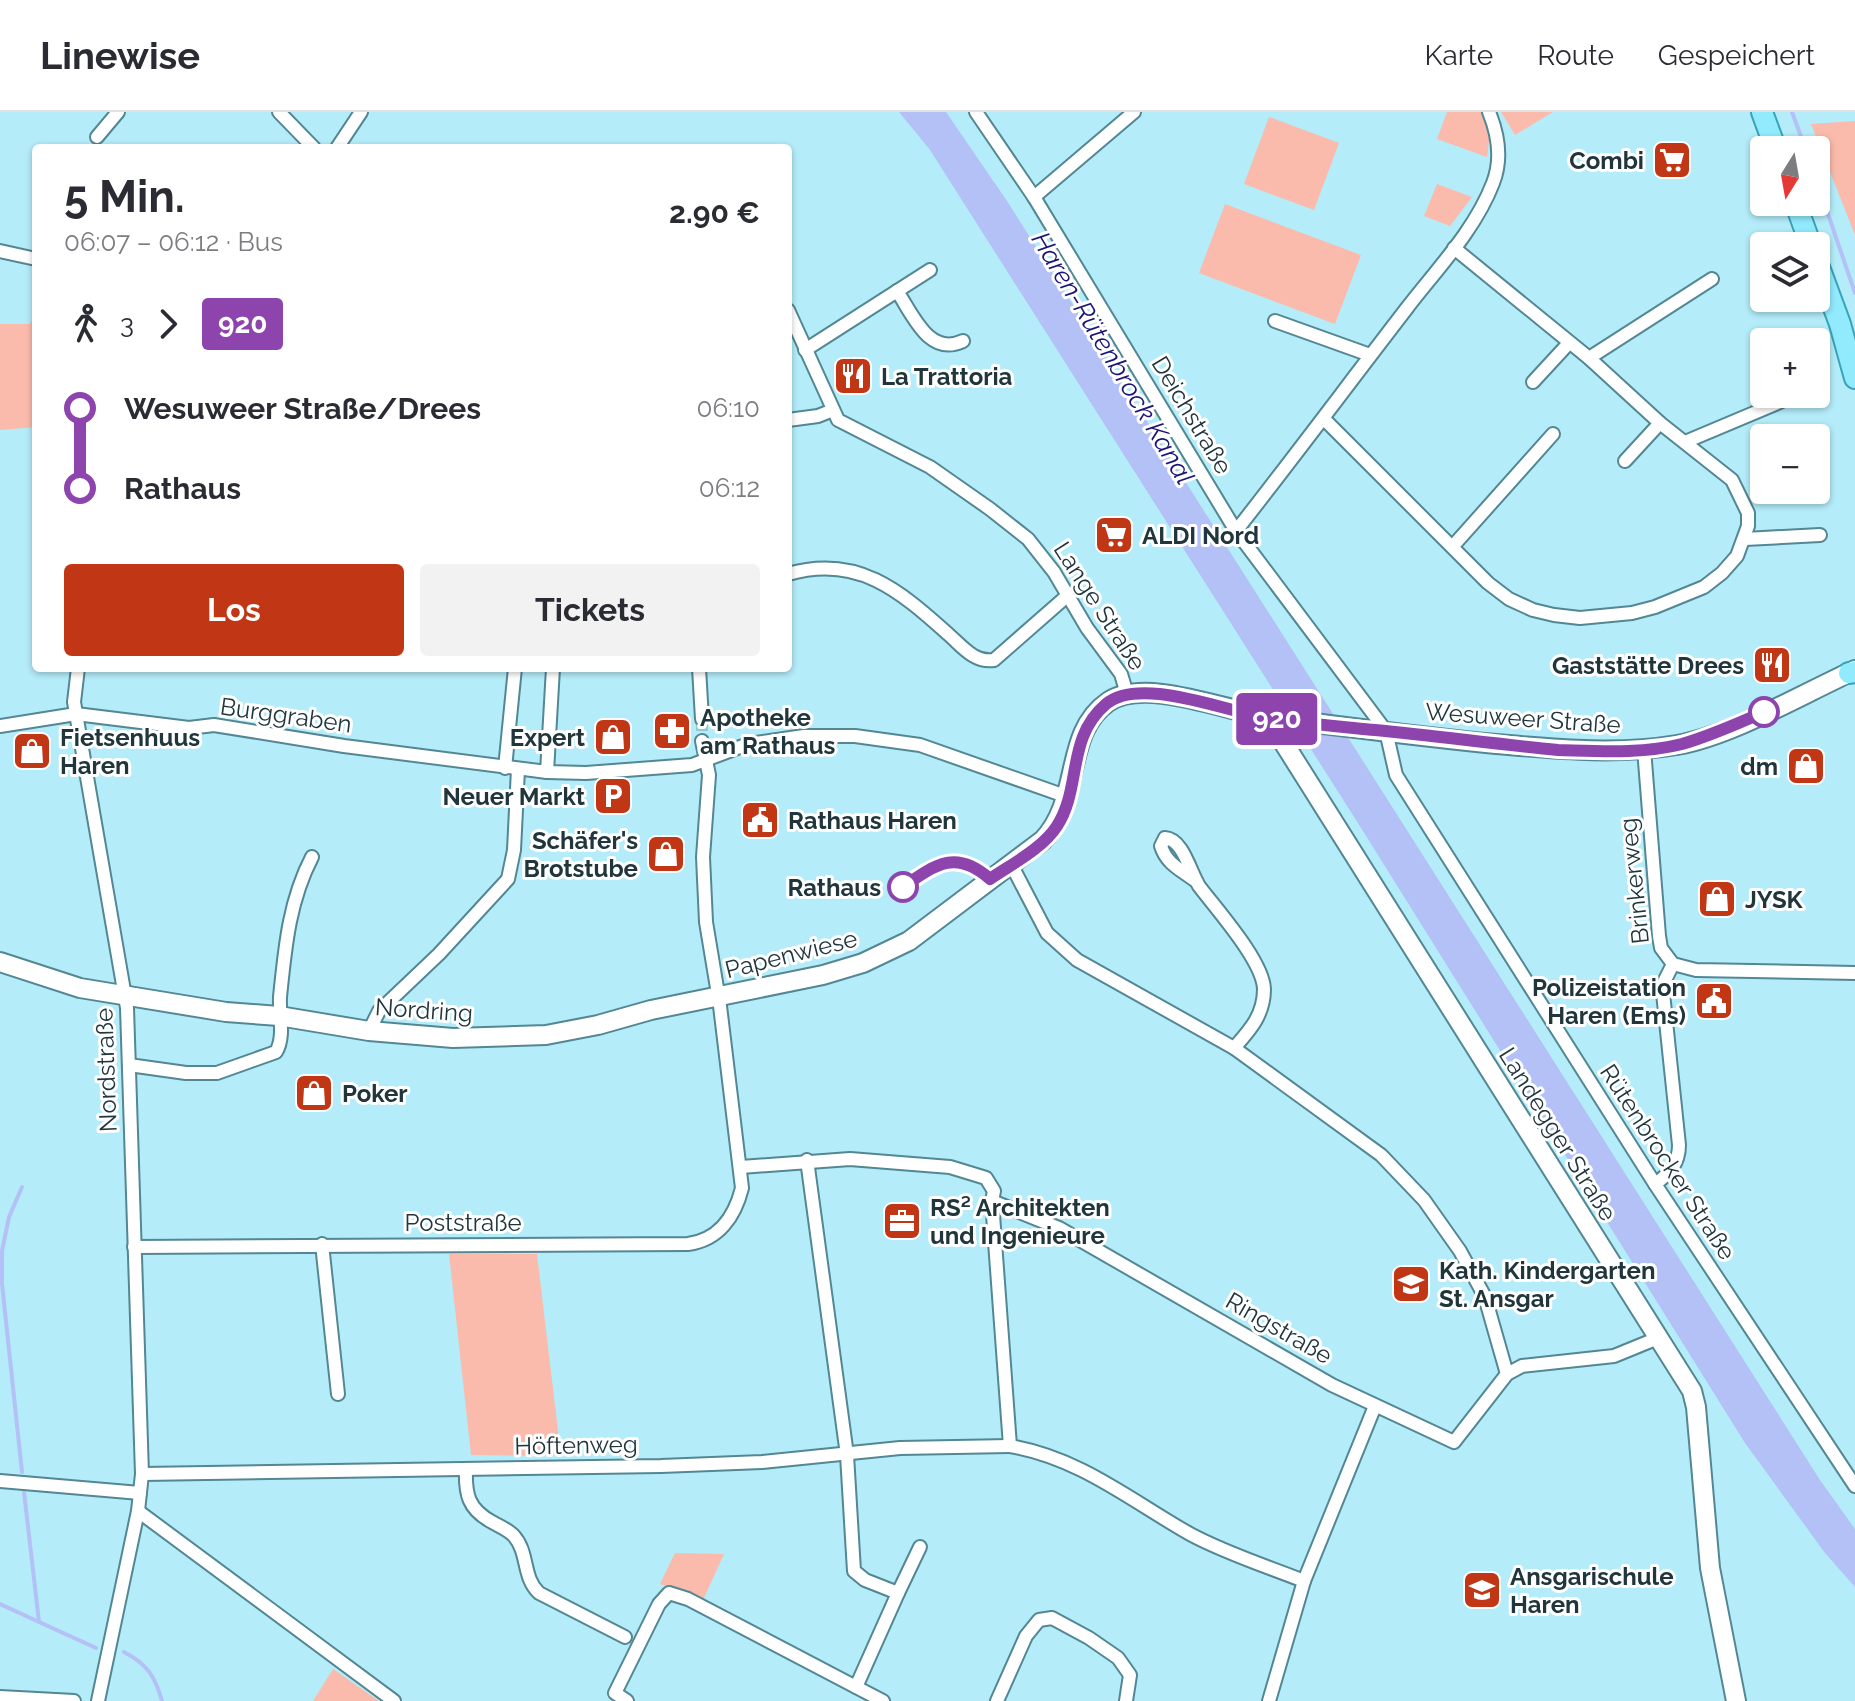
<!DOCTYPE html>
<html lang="de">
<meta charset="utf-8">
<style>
:root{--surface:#fff;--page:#f2f2f3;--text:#2b2b33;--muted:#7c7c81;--line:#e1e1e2;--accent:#c13715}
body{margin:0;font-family:Raleway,sans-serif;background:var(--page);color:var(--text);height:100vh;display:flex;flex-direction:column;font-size:30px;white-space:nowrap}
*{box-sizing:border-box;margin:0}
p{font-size:26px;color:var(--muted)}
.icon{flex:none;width:44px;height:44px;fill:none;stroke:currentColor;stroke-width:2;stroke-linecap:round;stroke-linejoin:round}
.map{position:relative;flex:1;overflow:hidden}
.side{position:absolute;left:32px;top:32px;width:760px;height:528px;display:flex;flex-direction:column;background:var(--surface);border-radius:8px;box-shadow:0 2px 6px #0004}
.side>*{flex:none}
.badge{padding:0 16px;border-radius:6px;font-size:28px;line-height:52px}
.needle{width:52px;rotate:191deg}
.fabs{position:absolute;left:1750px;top:24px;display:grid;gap:16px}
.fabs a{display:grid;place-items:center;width:80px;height:80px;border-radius:8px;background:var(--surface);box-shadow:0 2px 6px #0004;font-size:40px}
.map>.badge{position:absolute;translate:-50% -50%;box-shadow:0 0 0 4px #fff}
.legs{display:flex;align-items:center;gap:12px;height:88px;padding:0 32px;font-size:26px}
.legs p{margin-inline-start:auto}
.head{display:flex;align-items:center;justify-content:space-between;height:136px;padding:0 32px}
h1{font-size:44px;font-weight:700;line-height:60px}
.cta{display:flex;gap:16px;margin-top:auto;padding:16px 32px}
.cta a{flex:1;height:92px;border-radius:8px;background:var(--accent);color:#fff;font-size:32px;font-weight:700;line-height:92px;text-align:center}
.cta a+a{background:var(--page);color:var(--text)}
ul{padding:0 32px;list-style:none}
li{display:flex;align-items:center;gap:28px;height:80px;font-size:30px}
li i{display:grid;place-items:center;width:12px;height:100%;margin:0 10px;background:currentColor}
li i::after{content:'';width:20px;height:20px;margin:-10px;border:6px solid;border-radius:50%;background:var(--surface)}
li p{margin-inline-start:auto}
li:first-child i{background:linear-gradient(#0000 50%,currentColor 0)}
li:last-child i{background:linear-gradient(currentColor 50%,#0000 0)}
header{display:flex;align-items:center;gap:48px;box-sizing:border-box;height:112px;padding:0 40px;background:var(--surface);border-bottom:2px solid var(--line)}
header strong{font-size:38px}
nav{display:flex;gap:44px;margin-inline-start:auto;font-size:28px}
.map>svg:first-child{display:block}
</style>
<header>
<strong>Linewise</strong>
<nav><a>Karte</a><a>Route</a><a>Gespeichert</a></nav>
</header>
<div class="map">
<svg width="1855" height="1589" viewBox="0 0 1855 1589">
<rect width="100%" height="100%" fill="#b4ecf9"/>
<g fill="#fbbbac">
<path d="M1447,0h36l7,20 -3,25 -50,-18z"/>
<path d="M1501,0h52l-38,23z"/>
<path d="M1269,5l70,26 -25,67 -70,-26z"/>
<path d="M1855,9v114l-44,-111z"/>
<path d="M1437,72l35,13 -22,29 -26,-10z"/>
<path d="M1225,92l136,51 -26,69 -136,-51z"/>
<path d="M31,209l5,1v105l-36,3v-106h30z"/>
<path d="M449,1142h88l24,202 -90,-1z"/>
<path d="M675,1441l49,1 -21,46 -43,-16z"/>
<path d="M333,1557l46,32h-66z"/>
</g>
<path fill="#b4c1f6" d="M899,0h47l61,89 813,1279 35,49v58l-30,-34 -80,-110 -382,-612 -433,-681z"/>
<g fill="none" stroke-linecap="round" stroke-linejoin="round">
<g stroke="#b4c1f6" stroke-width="4">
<path d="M1792,0l14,38"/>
<path d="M1816,67l39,114"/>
<path d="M22,1075l-13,30 -7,34v33l20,188"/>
<path d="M24,1380l15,130"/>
<path d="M0,1492l96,44"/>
<path d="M124,1540c23,12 31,24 38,49"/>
</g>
<path stroke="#96c8d3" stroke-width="12" stroke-dasharray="12 6" stroke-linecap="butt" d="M702,607v22"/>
<g stroke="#528793" stroke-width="16">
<g id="street">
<path d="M279,0l35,36"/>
<path d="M976,0l58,85 202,334 150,200 10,44 259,409 200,302"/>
<path d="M97,25l21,-25"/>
<path d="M337,36l24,-36"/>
<path d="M1034,85l100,-85"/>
<path d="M0,139l36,8"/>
<path d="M897,179c16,24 32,66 66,50"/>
<path d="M788,198l50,110 92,47 60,42 38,30 26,33 33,56 34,46 6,20"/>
<path d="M1275,209l95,34"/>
<path d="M805,238l125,-80"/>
<path d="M1589,246l123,-79"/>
<path d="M1533,270l36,-39"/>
<path d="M1324,307l164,164 21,16 24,11 21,5 26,3 52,-5 23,-6 49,-20 18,-14 15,-17 11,-30v-13l-16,-33 -72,-57 -71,-65 -135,-110"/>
<path d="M788,308l30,-4 15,-6"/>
<path d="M1685,330l95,-40"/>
<path d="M1625,349l35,-38"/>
<path d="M1236,419c58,-74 114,-149 171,-223 30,-39 68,-78 86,-125 9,-23 5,-49 -4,-71"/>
<path d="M1745,427l75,-4"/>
<path d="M1453,434l100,-112"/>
<path d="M788,462c69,-20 111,16 160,60 14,12 26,29 46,26l73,-64"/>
<path d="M78,556l-4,34 53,306 15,466 -4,37 -40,190"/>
<path d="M699,556l3,51"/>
<path d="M0,614l76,-12 113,14 25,-3 130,21 203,26 39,1 106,-8 56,-21 56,-8h51l65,9 148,52"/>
<path d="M1644,637l15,187 2,12 12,16 -9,18 -1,11 16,152c0,19 -10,29 -24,39"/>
<path d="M505,656l10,-100"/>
<path d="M547,660l6,-104"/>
<path d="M1011,752l36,69 30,27 157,88 147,107 43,45 36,51 25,46 22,77"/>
<path d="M1197,770c-15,-12 -30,-17 -36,-36l4,-8c18,1 25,34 34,48 18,24 64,75 65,103 0,26 -14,41 -30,59"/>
<path d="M1673,852l23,6 159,3"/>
<path d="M369,919l10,-20 60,-57 69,-75 6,-29 4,-81"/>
<path d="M129,953l57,8h31l59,-21c9,-15 3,-37 4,-55 5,-49 9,-96 32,-140"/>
<path d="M741,1055l109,-8 100,8 36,11 8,13 -2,10 67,27 273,157 122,57 53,-68 15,-8 92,-10 44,-18"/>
<path d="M992,1089l18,245c70,12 120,54 180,88 35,19 76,32 114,47l71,-175"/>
<path d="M322,1132l16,150"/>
<path d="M134,1135l554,-3c31,-4 47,-28 54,-56l-22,-182 -14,-84 -3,-65 6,-82 -7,-34"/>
<path d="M466,1357c-1,25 2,40 26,53 7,4 17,8 22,14 15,17 8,41 25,57l86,44"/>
<path d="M142,1362l519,-8 101,-4 138,-14 110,-2"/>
<path d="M0,1369l140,12"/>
<path d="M138,1399l256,190"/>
<path d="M898,1481l22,-46"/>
<path d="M856,1575l27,14"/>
<path d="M0,1585l74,4"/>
<path d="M627,1589l-12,-8 44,-89 10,-11 19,6 168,88 42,-94 -33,-13 -11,-9 -7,-116 -40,-295"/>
<path d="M997,1589l29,-65 13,-16 13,-2 37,20 29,20 12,17 -4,26"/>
<path d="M1269,1589l35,-120"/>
</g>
</g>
<g stroke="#528793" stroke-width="22">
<g id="secondary">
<path d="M1268,606l424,673 4,16 14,161 26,133"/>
<path d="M0,850l80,26 146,24 53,4 90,15 84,7 93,-3 52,-10 53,-15 172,-35 40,-12 46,-22 134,-101c39,-41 20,-107 65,-138 38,-26 123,11 166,16 74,9 148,19 222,26 60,5 121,11 181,1 54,-9 127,-52 178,-75"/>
</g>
</g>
<g stroke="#39a3b9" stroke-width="24">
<g id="primary">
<path d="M1762,0l14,38"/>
<path d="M1795,90l16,44"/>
<path d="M1816,147l24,65 15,54"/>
<path d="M1849,561l6,-1"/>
</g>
</g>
<use href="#street" stroke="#fff" stroke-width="12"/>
<use href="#secondary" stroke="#fff" stroke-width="18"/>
<use href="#primary" stroke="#91ebfd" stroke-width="20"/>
</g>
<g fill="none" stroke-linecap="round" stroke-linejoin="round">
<g stroke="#fff" stroke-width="18">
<path id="line-1" d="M903,775c33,-23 53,-38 87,-8 22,-15 53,-31 67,-53 25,-39 9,-88 49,-122 32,-27 111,4 148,11 40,8 81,11 121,15 61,6 122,14 183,20 40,1 85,4 124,-6 28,-8 55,-20 82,-32"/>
</g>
<use href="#line-1" stroke="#8e44ad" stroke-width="12"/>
</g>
<defs>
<g id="supermarket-square" transform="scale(2)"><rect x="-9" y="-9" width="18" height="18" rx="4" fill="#c13715" stroke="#fff"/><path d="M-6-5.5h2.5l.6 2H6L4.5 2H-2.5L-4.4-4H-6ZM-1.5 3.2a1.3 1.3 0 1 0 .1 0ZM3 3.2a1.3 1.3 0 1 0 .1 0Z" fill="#fff"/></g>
<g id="restaurant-square" transform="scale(2)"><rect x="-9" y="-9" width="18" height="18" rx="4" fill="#c13715" stroke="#fff"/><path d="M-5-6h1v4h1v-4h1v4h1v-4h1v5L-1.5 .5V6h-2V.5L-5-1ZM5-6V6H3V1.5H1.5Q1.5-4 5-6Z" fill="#fff"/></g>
<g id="pharmacy-square" transform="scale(2)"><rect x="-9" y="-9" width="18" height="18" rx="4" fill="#c13715" stroke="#fff"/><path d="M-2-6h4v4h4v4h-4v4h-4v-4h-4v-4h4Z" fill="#fff"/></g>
<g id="shop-square" transform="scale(2)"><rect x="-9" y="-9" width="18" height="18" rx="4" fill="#c13715" stroke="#fff"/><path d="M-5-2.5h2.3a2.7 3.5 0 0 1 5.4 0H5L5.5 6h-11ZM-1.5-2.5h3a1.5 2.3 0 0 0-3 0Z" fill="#fff"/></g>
<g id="parking-square" transform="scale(2)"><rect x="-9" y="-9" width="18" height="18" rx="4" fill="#c13715" stroke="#fff"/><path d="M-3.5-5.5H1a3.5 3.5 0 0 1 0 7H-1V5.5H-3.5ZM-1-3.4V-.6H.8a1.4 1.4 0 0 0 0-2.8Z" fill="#fff"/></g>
<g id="civic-square" transform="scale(2)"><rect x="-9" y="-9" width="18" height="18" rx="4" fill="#c13715" stroke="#fff"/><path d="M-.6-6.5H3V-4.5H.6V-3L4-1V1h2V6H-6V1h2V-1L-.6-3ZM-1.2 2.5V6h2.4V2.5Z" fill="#fff"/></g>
<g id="office-square" transform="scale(2)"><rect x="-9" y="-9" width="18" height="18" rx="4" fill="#c13715" stroke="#fff"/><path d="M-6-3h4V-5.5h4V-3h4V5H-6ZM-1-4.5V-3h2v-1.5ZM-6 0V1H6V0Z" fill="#fff"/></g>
<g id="school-square" transform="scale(2)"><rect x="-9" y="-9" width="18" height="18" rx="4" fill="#c13715" stroke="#fff"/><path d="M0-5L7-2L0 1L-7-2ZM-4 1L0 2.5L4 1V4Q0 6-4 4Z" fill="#fff"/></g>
</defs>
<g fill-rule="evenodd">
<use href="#supermarket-square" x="1672" y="48"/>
<use href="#restaurant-square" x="853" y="264"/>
<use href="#supermarket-square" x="1114" y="423"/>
<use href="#restaurant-square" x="1772" y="553"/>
<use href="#pharmacy-square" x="672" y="619"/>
<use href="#shop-square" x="613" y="625"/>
<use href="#shop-square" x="32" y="639"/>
<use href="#shop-square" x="1806" y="654"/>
<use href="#parking-square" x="613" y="684"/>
<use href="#civic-square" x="760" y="708"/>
<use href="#shop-square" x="666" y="742"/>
<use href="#shop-square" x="1717" y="787"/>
<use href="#civic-square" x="1714" y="889"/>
<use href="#shop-square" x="314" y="981"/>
<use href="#office-square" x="902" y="1109"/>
<use href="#school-square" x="1411" y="1172"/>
<use href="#school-square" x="1482" y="1478"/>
</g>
<g fill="#fff" stroke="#8e44ad" stroke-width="4">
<circle cx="1764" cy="600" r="14"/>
<circle cx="903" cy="775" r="14"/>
</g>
<g text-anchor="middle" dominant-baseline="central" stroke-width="6" stroke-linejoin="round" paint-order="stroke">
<g font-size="24" font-weight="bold" fill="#20363c" stroke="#fff" text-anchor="start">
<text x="1644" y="48" text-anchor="end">Combi</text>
<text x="881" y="264">La Trattoria</text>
<text x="1142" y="423">ALDI Nord</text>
<text x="1744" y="553" text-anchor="end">Gaststätte Drees</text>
<text x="700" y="605">Apotheke<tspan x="700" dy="28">am Rathaus</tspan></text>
<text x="60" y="625">Fietsenhuus<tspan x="60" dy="28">Haren</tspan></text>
<text x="585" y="625" text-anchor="end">Expert</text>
<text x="1778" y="654" text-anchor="end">dm</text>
<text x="585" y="684" text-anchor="end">Neuer Markt</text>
<text x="788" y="708">Rathaus Haren</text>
<text x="638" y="728" text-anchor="end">Schäfer's<tspan x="638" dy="28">Brotstube</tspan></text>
<text x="1745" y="787">JYSK</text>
<text x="1686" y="875" text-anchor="end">Polizeistation<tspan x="1686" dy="28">Haren (Ems)</tspan></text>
<text x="342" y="981">Poker</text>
<text x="930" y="1095">RS² Architekten<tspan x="930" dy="28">und Ingenieure</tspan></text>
<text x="1439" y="1158">Kath. Kindergarten<tspan x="1439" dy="28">St. Ansgar</tspan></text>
<text x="1510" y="1464">Ansgarischule<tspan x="1510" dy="28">Haren</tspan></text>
</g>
<g font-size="24" fill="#20363c" stroke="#fff">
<text transform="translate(1192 303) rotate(59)">Deichstraße</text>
<text transform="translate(1100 494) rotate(57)">Lange Straße</text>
<text transform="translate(286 603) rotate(8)">Burggraben</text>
<text transform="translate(1523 606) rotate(4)">Wesuweer Straße</text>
<text transform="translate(1634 769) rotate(-96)">Brinkerweg</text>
<text transform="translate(791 842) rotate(-14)">Papenwiese</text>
<text transform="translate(424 898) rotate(4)">Nordring</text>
<text transform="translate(106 958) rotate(-92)">Nordstraße</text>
<text transform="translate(1558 1022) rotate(58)">Landegger Straße</text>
<text transform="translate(1668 1050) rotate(57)">Rütenbrocker Straße</text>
<text x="463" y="1110">Poststraße</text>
<text transform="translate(1279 1216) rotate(30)">Ringstraße</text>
<text transform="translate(576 1333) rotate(-1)">Höftenweg</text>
</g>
<g font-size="24" font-weight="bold" fill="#20363c" stroke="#fff" text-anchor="end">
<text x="881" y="775">Rathaus</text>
</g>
<g font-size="26" font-style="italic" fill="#1c1378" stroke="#fff">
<text transform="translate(1113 246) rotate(59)">Haren-Rütenbrock Kanal</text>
</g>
</g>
</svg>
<div class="fabs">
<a><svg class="needle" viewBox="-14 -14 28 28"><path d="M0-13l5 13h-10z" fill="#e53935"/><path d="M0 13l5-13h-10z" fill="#7c7c81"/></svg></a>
<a><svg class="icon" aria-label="layers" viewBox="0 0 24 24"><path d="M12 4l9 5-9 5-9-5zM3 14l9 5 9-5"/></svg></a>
<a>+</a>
<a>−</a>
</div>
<b class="badge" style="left:1277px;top:607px;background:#8e44ad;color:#fff">920</b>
<section class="side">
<div class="head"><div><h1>5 Min.</h1><p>06:07 – 06:12 · Bus</p></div><b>2.90 €</b></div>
<div class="legs"><svg class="icon" aria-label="walk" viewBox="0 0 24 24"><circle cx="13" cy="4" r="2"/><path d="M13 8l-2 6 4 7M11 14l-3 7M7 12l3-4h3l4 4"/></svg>3<svg class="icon" aria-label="forward" viewBox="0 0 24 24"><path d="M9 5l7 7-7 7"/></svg><b class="badge" style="background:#8e44ad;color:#fff">920</b></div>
<ul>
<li><i style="color:#8e44ad"></i><b>Wesuweer Straße/Drees</b><p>06:10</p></li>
<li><i style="color:#8e44ad"></i><b>Rathaus</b><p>06:12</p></li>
</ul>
<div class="cta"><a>Los</a><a>Tickets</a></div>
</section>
</div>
